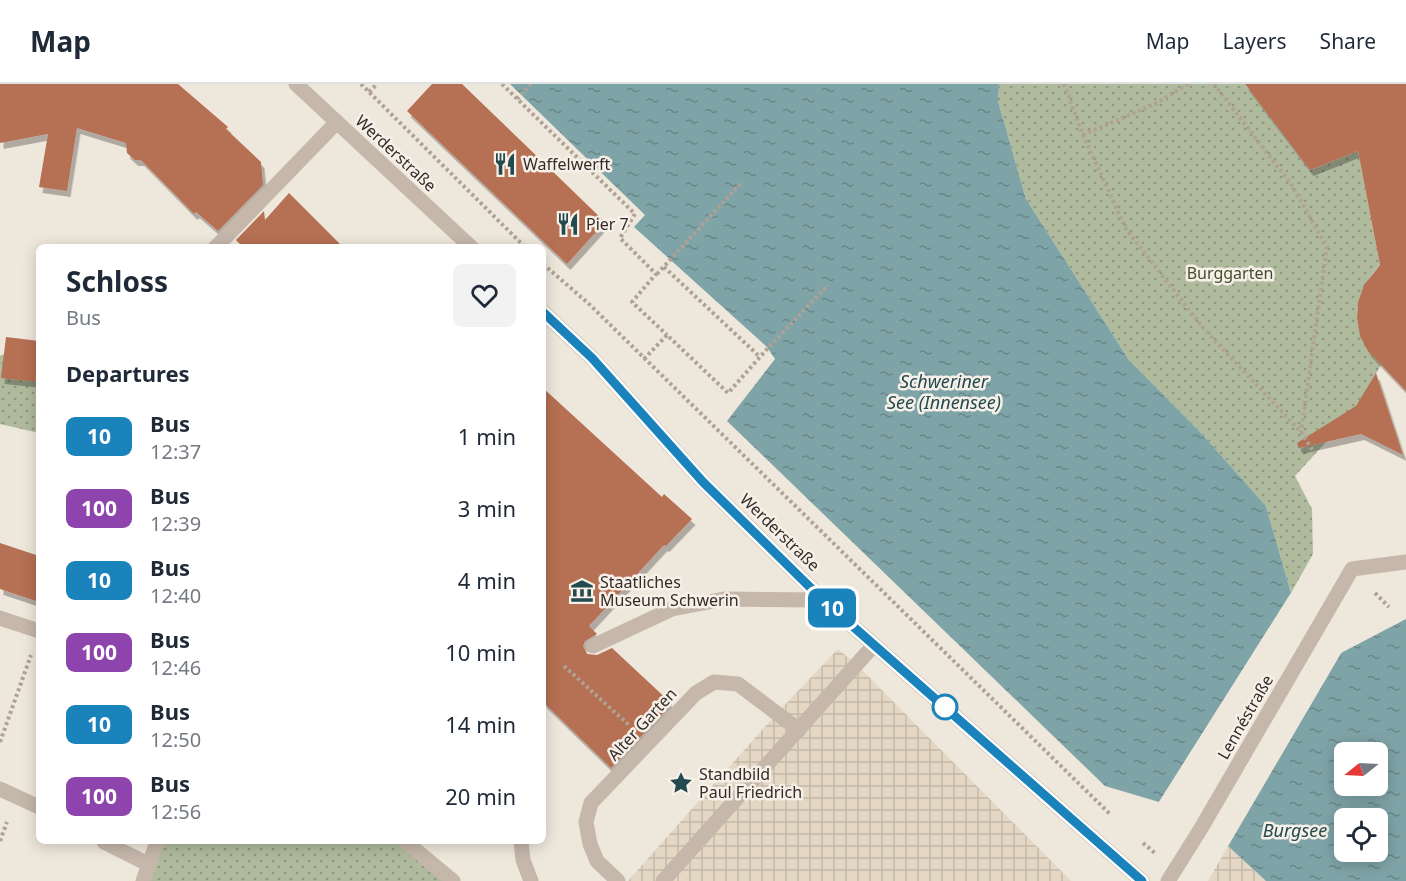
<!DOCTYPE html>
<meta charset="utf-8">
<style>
:root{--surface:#fff;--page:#f2f2f3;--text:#1f2937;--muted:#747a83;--line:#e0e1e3}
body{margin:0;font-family:"Noto Sans",sans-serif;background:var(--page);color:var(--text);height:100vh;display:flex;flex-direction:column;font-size:22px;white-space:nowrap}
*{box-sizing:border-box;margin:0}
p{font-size:20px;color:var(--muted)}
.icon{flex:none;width:33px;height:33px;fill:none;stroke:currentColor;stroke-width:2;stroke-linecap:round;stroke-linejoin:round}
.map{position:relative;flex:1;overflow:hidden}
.details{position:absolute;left:36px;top:160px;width:510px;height:600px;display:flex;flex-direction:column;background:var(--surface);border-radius:9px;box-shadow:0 3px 15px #0003}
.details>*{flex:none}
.badge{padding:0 12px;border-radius:9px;font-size:21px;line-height:39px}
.needle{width:39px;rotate:252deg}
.tools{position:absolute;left:1334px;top:658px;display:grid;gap:12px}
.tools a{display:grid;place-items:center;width:54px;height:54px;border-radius:9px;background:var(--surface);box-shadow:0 3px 15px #0003;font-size:30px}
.map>.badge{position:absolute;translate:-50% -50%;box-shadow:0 0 0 3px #fff}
h2{padding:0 30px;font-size:22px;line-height:54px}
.round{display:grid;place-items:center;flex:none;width:63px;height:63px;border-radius:9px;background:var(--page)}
.summary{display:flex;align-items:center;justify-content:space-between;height:102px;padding:0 30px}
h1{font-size:28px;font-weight:700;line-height:45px}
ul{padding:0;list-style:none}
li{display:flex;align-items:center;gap:18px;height:72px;padding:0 30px}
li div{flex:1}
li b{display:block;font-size:22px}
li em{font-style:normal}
li .badge{min-width:66px;font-weight:700;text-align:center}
header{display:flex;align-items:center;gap:36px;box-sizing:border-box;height:84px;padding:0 30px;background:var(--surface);border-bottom:2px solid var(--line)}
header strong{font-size:28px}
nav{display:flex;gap:33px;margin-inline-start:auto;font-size:21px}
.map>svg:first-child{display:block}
</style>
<header>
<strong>Map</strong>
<nav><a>Map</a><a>Layers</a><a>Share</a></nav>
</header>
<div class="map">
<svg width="1406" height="797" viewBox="0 0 1406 797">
<defs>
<pattern id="grass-dots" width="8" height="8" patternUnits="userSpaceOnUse" patternTransform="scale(1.5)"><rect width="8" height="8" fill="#b0bb9e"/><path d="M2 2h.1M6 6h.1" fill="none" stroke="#909881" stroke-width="1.8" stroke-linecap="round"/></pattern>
<pattern id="plaza-grid" width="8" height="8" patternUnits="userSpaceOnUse" patternTransform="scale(1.5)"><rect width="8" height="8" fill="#e4d8c5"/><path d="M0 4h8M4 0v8" fill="none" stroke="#c4baa9"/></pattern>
<pattern id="water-ripples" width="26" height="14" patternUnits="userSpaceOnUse" patternTransform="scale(1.5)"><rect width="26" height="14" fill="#7fa4a8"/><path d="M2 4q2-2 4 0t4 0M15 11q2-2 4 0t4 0" fill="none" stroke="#698689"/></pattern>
<filter id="shadow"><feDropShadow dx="3.5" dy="6" stdDeviation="0" flood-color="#0004"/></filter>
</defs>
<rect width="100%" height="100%" fill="#eee7dc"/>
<g fill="url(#grass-dots)">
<path d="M999,0h246l65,86 48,-19 22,114c-31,33 -30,67 1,100l-27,46 -59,65 17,33 1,45 -22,39 -25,-87 -64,-72 -73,-74 -103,-161 -28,-98z"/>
<path d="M6,269l33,28v52l-39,-9v-68z"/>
<path d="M157,758h249l47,39h-310z"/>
</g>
<g fill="url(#plaza-grid)">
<path d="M838,565l19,16 214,216h-443l149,-168z"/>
<path d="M1228,762l38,35h-58z"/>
</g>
<g fill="url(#water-ripples)" fill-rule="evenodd">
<path d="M510,0h489l-1,17 28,98 103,161 73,74 64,72 25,87 -132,209 -54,-16 -378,-365 48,-62 -8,-12 -133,-120 11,-12z"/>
<path d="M1406,535v262h-140l-38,-35 113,-193zM1344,669h33v33h-33zM1344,735h33v33h-33z"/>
</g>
<g fill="#eee7dc">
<path d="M1291,509l3,2 -133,208 -2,-1z"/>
<path d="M1344,564l-116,198 -2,-1 113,-194z"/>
</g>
<g fill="#b66f53" filter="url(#shadow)">
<path d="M0,0h178l50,43 -2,2 35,33 2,23 -45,46 -22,-19 -2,2 -53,-54h-6l-8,-7 -1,-10 -49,-15 -10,63 -28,-4 9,-53 -48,9z"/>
<path d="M432,0h30l143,138 -38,42 -160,-153z"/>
<path d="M1245,0h161v307l-38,-40 -8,-15 -3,-18 1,-16 6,-17 16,-20 -22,-114 -48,19z"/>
<path d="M289,109l55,55h-105l2,-3 -5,-5 28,-29 1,9z"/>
<path d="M6,253l33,4v41l-38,-4z"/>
<path d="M1376,289l27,82 -42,-21 -62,14 -2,-5 59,-37z"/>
<path d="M543,304l119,109 2,-3 28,25 -26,27 -2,-1 -75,81 8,8 -12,7 -2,5 4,8 10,1 15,-7 60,56 -61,64 -68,-66z"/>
<path d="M0,459l39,13v46l-39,-13z"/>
</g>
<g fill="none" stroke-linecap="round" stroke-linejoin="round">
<g stroke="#b0a194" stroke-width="4" stroke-dasharray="3 3" stroke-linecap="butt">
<path d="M361,0l165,164"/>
<path d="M502,0l133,130 -15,24 36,36 -24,28 35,33"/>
<path d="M1064,0l19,51 43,94 78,100 97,103 14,22"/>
<path d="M1214,0l77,100 36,63 -26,185"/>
<path d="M369,8l8,-8"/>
<path d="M517,15l14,-15"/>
<path d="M1083,51l72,-31 33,-20"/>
<path d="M543,180l45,39 523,512"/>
<path d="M664,183l96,90"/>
<path d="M657,190l85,-92"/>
<path d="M644,275l23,-24 61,58 40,-45 60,-63"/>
<path d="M1375,509l14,14"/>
<path d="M564,582l66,60"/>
<path d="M0,658l31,-87"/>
<path d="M0,757l7,-19"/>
<path d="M1143,759l13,11"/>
</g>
<g stroke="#c5b7aa" stroke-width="15">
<path d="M296,0l176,164"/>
<path d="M215,164l122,-126"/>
<path d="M543,228l49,46 111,124 120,118 319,281"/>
<path d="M0,534l39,13"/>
<path d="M593,562l79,-37 52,-10 99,1"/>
<path d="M0,705l39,18"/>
<path d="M104,758l44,22"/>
<path d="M406,758l47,39"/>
<path d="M521,758l2,18 8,21"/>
<path d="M143,797l14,-39"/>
<path d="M618,797l-21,-20 -7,-17 -4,-22 5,-19 105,-110 18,-11 24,2 61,46"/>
<path d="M663,797l211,-236"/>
<path d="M1168,797l32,-51 152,-261 54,-7"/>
</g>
</g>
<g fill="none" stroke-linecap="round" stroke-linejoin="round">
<g stroke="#fff" stroke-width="14">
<path id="line" d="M543,228l49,46 111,124 120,118 319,281"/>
</g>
<use href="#line" stroke="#1b83bc" stroke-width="9"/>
</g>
<defs>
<g id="restaurant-bare" transform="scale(1.8)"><path d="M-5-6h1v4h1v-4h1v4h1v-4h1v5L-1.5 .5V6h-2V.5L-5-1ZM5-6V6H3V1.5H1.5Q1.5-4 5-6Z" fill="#234a4f" stroke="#f7f0e8" stroke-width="2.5" paint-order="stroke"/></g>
<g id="museum-bare" transform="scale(1.8)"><path d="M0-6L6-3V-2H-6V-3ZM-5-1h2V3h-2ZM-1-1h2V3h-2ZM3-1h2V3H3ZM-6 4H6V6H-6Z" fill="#234a4f" stroke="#f7f0e8" stroke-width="2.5" paint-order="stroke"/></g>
<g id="sight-bare" transform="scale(1.8)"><path d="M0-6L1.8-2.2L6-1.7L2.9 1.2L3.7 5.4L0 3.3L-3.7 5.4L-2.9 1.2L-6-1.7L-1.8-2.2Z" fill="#234a4f" stroke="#f7f0e8" stroke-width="2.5" paint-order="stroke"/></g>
</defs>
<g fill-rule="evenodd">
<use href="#restaurant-bare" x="505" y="80"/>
<use href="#restaurant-bare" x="568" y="140"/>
<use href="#museum-bare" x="582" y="507"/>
<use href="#sight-bare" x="681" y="699"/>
</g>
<circle fill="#fff" stroke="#1b83bc" stroke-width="3" cx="945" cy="623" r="12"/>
<g text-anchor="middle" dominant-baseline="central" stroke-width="5" stroke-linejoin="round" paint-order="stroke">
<g font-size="16" fill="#332c28" stroke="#f7f0e8">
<text transform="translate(396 69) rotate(43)">Werderstraße</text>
<text transform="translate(780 448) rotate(44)">Werderstraße</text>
<text transform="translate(1245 633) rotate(-60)">Lennéstraße</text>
<text transform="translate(642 640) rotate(-47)">Alter Garten</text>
</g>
<g font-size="16" fill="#332c28" stroke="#f7f0e8" text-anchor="start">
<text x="523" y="80">Waffelwerft</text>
<text x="586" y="140">Pier 7</text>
<text x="600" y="498">Staatliches<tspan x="600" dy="18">Museum Schwerin</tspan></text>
<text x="699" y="690">Standbild<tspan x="699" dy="18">Paul Friedrich</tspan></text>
</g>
<g font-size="16" fill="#424e2f" stroke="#f7f0e8">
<text x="1230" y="189">Burggarten</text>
</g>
<g font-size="18" font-style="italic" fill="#234a4f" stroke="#f7f0e8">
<text x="944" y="297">Schweriner<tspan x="944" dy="21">See (Innensee)</tspan></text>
<text x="1295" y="746">Burgsee</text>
</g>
</g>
</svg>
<div class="tools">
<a><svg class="needle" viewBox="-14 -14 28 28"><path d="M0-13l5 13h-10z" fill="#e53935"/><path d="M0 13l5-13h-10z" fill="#747a83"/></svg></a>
<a><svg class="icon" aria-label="locate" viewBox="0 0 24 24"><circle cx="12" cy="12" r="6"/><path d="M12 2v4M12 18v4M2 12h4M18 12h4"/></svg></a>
</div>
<b class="badge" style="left:832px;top:524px;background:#1b83bc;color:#fff">10</b>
<section class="details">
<div class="summary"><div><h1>Schloss</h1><p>Bus</p></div><a class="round"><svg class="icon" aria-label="heart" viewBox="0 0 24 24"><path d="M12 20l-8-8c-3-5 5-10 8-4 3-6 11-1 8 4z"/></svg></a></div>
<h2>Departures</h2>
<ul>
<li><span class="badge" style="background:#1b83bc;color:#fff">10</span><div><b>Bus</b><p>12:37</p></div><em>1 min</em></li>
<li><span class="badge" style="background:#8e44ad;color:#fff">100</span><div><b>Bus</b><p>12:39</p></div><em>3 min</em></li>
<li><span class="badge" style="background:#1b83bc;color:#fff">10</span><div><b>Bus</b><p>12:40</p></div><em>4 min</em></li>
<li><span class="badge" style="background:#8e44ad;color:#fff">100</span><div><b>Bus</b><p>12:46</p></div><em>10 min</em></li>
<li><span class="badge" style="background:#1b83bc;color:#fff">10</span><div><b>Bus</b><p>12:50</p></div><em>14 min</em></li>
<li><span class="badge" style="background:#8e44ad;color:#fff">100</span><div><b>Bus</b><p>12:56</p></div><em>20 min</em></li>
</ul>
</section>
</div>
